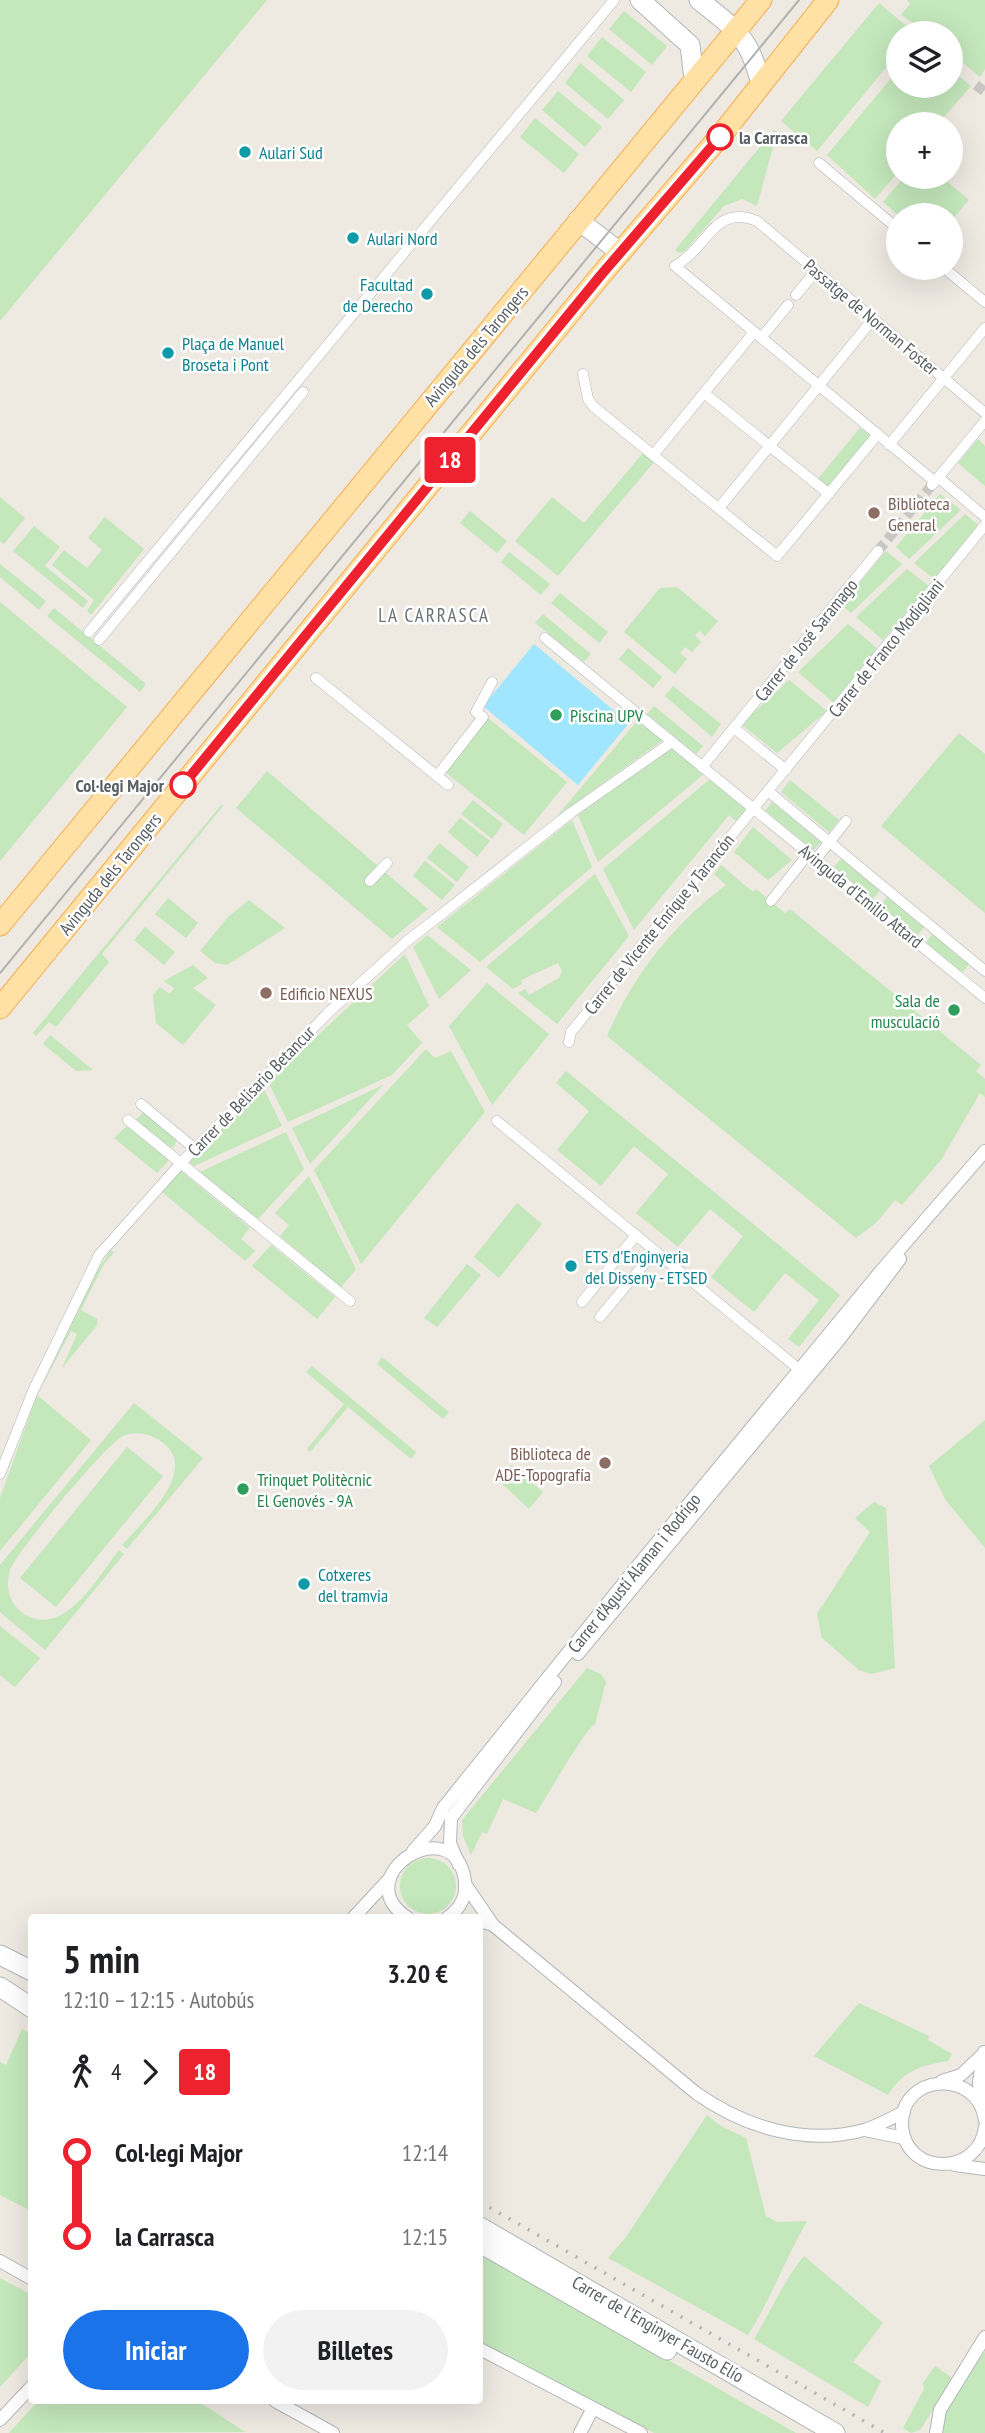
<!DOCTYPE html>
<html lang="es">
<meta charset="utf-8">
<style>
:root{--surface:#fff;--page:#f2f2f2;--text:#202124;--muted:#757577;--accent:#1a73e8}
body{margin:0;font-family:"PT Sans Narrow",sans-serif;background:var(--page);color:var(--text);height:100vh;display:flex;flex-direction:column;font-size:26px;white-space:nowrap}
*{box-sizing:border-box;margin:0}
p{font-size:23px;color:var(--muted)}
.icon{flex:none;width:38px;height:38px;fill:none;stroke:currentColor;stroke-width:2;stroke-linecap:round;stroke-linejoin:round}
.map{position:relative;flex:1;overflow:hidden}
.side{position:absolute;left:28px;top:1914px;width:455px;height:490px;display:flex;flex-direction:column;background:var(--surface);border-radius:7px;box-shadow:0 7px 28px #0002}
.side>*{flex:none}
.badge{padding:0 14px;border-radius:5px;font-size:24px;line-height:46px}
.fabs{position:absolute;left:886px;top:21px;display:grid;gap:14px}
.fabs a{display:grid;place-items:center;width:77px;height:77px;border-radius:50%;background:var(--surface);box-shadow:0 7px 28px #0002;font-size:35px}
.map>.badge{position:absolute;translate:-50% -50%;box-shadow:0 0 0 4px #fff}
.legs{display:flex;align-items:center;gap:10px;height:77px;padding:0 35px;font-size:23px}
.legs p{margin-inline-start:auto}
.head{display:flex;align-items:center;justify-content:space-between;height:119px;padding:0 35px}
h1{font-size:38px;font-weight:700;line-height:52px}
.button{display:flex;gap:14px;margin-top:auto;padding:14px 35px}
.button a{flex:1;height:80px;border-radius:42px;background:var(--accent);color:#fff;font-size:28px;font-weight:700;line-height:80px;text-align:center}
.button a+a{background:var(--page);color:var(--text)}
ul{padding:0 35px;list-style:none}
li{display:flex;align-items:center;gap:24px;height:84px;font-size:26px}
li i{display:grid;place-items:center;width:10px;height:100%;margin:0 9px;background:currentColor}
li i::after{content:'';width:18px;height:18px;margin:-9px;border:5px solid;border-radius:50%;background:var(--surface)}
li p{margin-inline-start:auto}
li:first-child i{background:linear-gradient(#0000 50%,currentColor 0)}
li:last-child i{background:linear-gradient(currentColor 50%,#0000 0)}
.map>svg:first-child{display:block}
</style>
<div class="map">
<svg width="985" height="2433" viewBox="0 0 985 2433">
<rect width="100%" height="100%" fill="#eee9e1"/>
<g fill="#c4e7bc">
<path d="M0,0h267l-267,321z"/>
<path d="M907,0h78v69l-5,8 -30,-25v-19h-21l-28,-18 9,-11z"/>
<path d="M879,3l36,30h-17v20l-81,98 -36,-30z"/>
<path d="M624,11l43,35 -15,19 -43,-36z"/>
<path d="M602,37l44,35 -15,20 -44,-36z"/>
<path d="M580,63l44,37 -16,19 -43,-36z"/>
<path d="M950,69l21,17 -33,38h-40v48l-23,27 -48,-44 71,-85v16h52z"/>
<path d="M558,91l44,36 -17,20 -43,-37z"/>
<path d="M535,118l44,36 -15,19 -44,-36z"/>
<path d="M774,130l3,2 -20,74 -15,-7 -18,7 -39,45 -6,2 -4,-3z"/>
<path d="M904,177h38l27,23 -19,22v-7h-52l-15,-13z"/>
<path d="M860,428l12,8 -45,53 -11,-8z"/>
<path d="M978,439l7,7v40l-27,-23z"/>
<path d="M643,453l11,9 -96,114 -43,-35 37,-44 32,26z"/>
<path d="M940,494l21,16 -52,49 -13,-12z"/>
<path d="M0,497l25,21 -21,26 -4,-3z"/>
<path d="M470,511l37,30 -10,12 -37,-30z"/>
<path d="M965,514l14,12 -44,54 -21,-17z"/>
<path d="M105,517l39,32 -53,66 -4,-4 7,-11 -42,-35 12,-15 23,18 15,-18 -14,-12z"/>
<path d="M34,526l26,21 -15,19 43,35 -5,7 -70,-57z"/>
<path d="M886,551l16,13 -51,49 -10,-8z"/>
<path d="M509,552l41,32 -9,11 -40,-33z"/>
<path d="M0,564l46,37 -7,9 -39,-33z"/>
<path d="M907,569l22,17 -46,54 -27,-23z"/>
<path d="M677,587l41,34 -13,15 -6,-5 -4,4 6,7 -9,10 -7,-5 -5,6 7,6 -12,15 -51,-42 36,-44z"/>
<path d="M560,593l48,39 -9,11 -48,-40z"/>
<path d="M0,602l127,105 -127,154z"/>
<path d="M54,608l92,76 -6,8 -93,-76z"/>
<path d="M543,614l48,40 -7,8 -49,-39z"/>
<path d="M848,624l29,24 -42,56 -37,-32z"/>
<path d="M628,648l34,29 -9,11 -34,-29z"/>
<path d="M789,680l38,31 -50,42 -36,-29z"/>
<path d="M673,686l48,38 -9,13 -47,-41z"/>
<path d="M654,706l49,40 -7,8 -49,-40z"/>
<path d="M488,718l79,64 -43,53 -79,-63z"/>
<path d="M638,720l25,20 -106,76z"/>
<path d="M959,733l26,21v159l-104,-87z"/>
<path d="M672,748l32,26 -106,88 -20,-47z"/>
<path d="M267,771l161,138 -36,30 -156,-131z"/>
<path d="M710,779l37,31 -10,12 -8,-7 -95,115 -31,-61z"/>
<path d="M790,780l49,40 -10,12 -48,-40z"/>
<path d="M473,800l30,24 -11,15 -31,-25z"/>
<path d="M772,802l49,40 -8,9 -48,-40z"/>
<path d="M222,804l1,2 -121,148 7,8 -53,65 -7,-5 -13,14 -3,-3z"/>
<path d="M460,818l30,23 -13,16 -29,-25z"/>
<path d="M572,820l20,47 -112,95 -43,-35z"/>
<path d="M753,827l39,33 -24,20 -34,-28z"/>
<path d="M439,843l30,24 -12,15 -30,-24z"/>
<path d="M841,859l39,31 -7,9 -39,-32z"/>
<path d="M425,861l30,24 -13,15 -29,-24z"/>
<path d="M721,865l32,27 3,-3 29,24 5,-4 191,156 -5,6 9,8v18l-5,-4 -39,67 -39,45 -7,-5 -18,22 -21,16 -249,-202c26,-61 67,-112 119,-151l-12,-11z"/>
<path d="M595,874l34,62 -72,88 -39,-31 7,-4 4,6 30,-17 3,-7 -4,-8 -37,17 1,4 -9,5 -27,-22z"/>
<path d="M887,897l37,30 -7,9 -37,-31z"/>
<path d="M168,898l30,25 -12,15 -31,-24z"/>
<path d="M249,900l36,28 -58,37 -12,-2 -15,-12 28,-34z"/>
<path d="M145,927l30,25 -11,13 -30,-25z"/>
<path d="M933,933l37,30 -8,10 -36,-30z"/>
<path d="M427,935l44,35 -32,29 -26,-52z"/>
<path d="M405,954l24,52 -22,19 15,18 -30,32 -104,47 -20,-40z"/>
<path d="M193,965l15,13 -15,10 23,17 -33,40 -27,-22 -3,-28 7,-8 10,7 4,-6 -10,-7z"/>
<path d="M487,983l62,51 -57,71 -43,-79z"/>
<path d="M50,1035l43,35 -17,1 -33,-27z"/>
<path d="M426,1049l9,9 16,-7 34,61 -124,152 -47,-94z"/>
<path d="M566,1071l274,224 -41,52 -11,-8 31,-39 -34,-27 -31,39 -43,-35 32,-41 -33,-27 -32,38 -42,-34 32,-39 -34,-28 -33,40 -44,-36 32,-39 -33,-28z"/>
<path d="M383,1085l-73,79 -18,-36z"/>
<path d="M263,1087l19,39 -88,40 -5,-4z"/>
<path d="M144,1111l33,29 -3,7 -6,1 -33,-27z"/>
<path d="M127,1126l42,34 -12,13 -43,-35z"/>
<path d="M286,1132l18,37 -46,50 -58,-47z"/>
<path d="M181,1171l69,57 -9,11 14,12 -10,10 -83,-69z"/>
<path d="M309,1176l47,93 -15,18 -61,-51 9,-11 -14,-12z"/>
<path d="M517,1203l25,21 -43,54 -25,-21z"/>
<path d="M271,1245l64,52 -18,22 -65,-53z"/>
<path d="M111,1250l3,2 -10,12 -23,46 16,9 1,5 -36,44 15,-34 -6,-3 -32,61 58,-121z"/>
<path d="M467,1264l14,11 -44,52 -13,-9z"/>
<path d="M382,1357l67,55 -6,7 -66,-55z"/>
<path d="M312,1366l104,86 -5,7 -63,-52 -38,45 -3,-3 37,-45 -38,-32z"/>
<path d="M37,1395l54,45 -91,111v-53z"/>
<path d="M134,1403l69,55 -76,91 -5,-4c20,-22 82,-78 37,-105 -11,-7 -24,-9 -36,-4 -17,8 -106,115 -113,134 -3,10 -3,22 2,31 4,8 12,14 20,17 37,13 68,-44 87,-68l5,4 -79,96 -45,-38v-47z"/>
<path d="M985,1420v128l-40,-49 -16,-33z"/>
<path d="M127,1447l36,29 -107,131 -36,-29z"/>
<path d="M511,1465l32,27 -14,17 -31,-29z"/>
<path d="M874,1502l12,6 9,160 -24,6 -12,-4 -37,-32 -5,-24 53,-82 -15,-14z"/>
<path d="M0,1626l40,32 -25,29 -15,-12z"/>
<path d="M587,1668l14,6 5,8 -11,42c-11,6 -48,73 -59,89l-33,-14 -16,35 -5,-2 -11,23 -8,-19 -1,-16z"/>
<circle cx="428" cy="1886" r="28"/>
<path d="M859,2003l70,33 -1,4 24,14 -4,7c-28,5 -44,9 -60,34l-74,-39z"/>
<path d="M22,2029l9,5v177l-31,-16v-133l6,3z"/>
<path d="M707,2115l14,11 25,12 20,78 11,6 30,-1c-22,38 -36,78 -59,114l-140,-77 18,-21z"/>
<path d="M480,2252l316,181h-142l-174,-90z"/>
<path d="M804,2256l79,67 -30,39 28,19 -13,26 -114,-68c17,-28 30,-59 50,-83z"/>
<path d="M0,2278l32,17 -1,58 -31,34z"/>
<path d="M985,2352v81h-45c3,-23 27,-67 45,-81z"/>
<path d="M935,2366l16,11 1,4 -32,49 -9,3 -8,-5 21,-39 -1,-6z"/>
<path d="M38,2401h160l47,31 -236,1z"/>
</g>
<path fill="#a0e6ff" d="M534,644l95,79 -51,62 -95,-79z"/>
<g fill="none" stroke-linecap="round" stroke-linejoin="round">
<g stroke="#c9c7c2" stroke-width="10" stroke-dasharray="10 5" stroke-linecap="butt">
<path d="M976,85l9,7"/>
<path d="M878,551l54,-66"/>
</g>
<g stroke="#b2b6ba" stroke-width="11">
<g id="pedestrian">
<path d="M819,163l79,66"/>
<path d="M944,268l41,34"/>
<path d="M796,295l20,-24"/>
<path d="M761,338l27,-33"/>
<path d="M583,374l5,25 6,8 183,149 101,-122"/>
<path d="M704,393l125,101"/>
<path d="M889,445l96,-117"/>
<path d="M654,454l100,-122"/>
<path d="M938,477l47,40"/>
<path d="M934,481l-259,-215c35,-20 38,-62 82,-45l228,192"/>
<path d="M932,485l53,-64"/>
<path d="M719,508l154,-189"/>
<path d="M89,632l525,-632"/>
<path d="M545,638l440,360"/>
<path d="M99,640l204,-248"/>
<path d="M316,678l132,107"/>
<path d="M734,728l52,42"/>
<path d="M702,767l176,-216"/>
<path d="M437,776l46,-59 -7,-5 16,-30"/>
<path d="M768,791l217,180"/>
<path d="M816,859l30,-38"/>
<path d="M370,881l17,-18"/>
<path d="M771,901l38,-48"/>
<path d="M569,1042l2,-10 414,-507"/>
<path d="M141,1104l53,44"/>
<path d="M128,1120l222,181"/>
<path d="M497,1121l303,249"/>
<path d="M582,1302l54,-67"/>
<path d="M600,1317l55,-66"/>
<path d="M0,1474l33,-83 66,-136 82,-92 149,-152 76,-69 166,-130 100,-70"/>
</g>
</g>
<g stroke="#b2b6ba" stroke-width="14">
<g id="minor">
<path d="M578,1654l261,-314 61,-81"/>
<path d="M413,1851l22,-25 8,-18 192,-239 245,-297 105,-121"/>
<path d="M459,1865l-9,-22 1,-25 104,-136"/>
<path d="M465,1884l28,41 -13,-4"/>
<path d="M353,1918l37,-40"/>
<path d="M408,1918c-64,-42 47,-111 57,-37 2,15 -5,28 -18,37"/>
<path d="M493,1925l203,168c48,34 109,53 168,37 14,-4 27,-12 40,-18"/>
<path d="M942,2081l19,-6 23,-22"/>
<path d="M981,2104l-2,-22 5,-30"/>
<path d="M985,2120c-7,-52 -86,-47 -83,6 4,51 77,50 83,1"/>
<path d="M865,2130l39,8"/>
<path d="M955,2165l30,4"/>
<path d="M0,2261l32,18"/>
<path d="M480,2349l161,84"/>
<path d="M275,2401l58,32"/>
<path d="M0,2420l32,-34"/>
<path d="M580,2433l13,-25"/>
<path d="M936,2433l4,-23 45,-73"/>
</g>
</g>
<g stroke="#b1b7ba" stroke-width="21">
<g id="secondary">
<path d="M640,0l50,45 4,34"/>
<path d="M699,0c37,30 51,37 62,85"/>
<path d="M578,220l43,33"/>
<path d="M0,1955l32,16"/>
<path d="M0,1987l32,21"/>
<path d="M480,2227l355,206"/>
<path d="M480,2243l187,107"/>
</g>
</g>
<g stroke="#f8ac50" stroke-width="23">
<g id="primary">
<path d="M0,925l761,-925"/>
<path d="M0,1008l601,-733 121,-141 106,-134"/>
</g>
</g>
<use href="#pedestrian" stroke="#fff" stroke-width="10"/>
<use href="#minor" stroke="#fff" stroke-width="12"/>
<use href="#secondary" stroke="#fff" stroke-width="19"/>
<use href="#primary" stroke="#ffe1a5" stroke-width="21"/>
<path stroke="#b1b2b3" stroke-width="2" d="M0,973l799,-973"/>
<path stroke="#b1b2b3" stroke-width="3.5" stroke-dasharray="2 9" stroke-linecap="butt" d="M480,2202l405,231"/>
</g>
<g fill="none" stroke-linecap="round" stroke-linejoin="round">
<g stroke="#fff" stroke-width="16">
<path id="line-1" d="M183,785l418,-510 119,-138"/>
</g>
<use href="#line-1" stroke="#ed222e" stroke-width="10"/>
</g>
<g fill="#fff" stroke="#ed222e" stroke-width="3.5">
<circle cx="720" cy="137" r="12"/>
<circle cx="183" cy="785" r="12"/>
</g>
<g fill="#0f9aa8" stroke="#fff" stroke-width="2.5">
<circle cx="245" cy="152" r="7"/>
<circle cx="353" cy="238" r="7"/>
<circle cx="427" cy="294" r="7"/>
<circle cx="168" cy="353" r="7"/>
<circle cx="571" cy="1266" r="7"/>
<circle cx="304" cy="1584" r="7"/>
</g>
<g fill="#8d6e63" stroke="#fff" stroke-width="2.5">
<circle cx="874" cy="513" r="7"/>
<circle cx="266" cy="993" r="7"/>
<circle cx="605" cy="1463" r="7"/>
</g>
<g fill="#2e9e5b" stroke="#fff" stroke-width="2.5">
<circle cx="556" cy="715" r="7"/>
<circle cx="954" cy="1010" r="7"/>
<circle cx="243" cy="1489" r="7"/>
</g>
<g text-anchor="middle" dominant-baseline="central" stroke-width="5" stroke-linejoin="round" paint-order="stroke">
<g font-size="18" font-weight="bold" fill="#5a6063" stroke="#fff" text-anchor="start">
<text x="739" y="137">la Carrasca</text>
<text x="164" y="785" text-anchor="end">Col·legi Major</text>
</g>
<g font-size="18" fill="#0d838f" stroke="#fff" text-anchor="start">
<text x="259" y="152">Aulari Sud</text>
<text x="367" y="238">Aulari Nord</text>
<text x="413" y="284" text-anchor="end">Facultad<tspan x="413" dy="21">de Derecho</tspan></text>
<text x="182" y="343">Plaça de Manuel<tspan x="182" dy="21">Broseta i Pont</tspan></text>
<text x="585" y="1256">ETS d'Enginyeria<tspan x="585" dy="21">del Disseny - ETSED</tspan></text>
<text x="318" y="1574">Cotxeres<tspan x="318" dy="21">del tramvia</tspan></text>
</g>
<g font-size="18" fill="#5a6063" stroke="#fff">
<text transform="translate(871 317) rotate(40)">Passatge de Norman Foster</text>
<text transform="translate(476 346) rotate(-50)">Avinguda dels Tarongers</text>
<text transform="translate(806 640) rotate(-51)">Carrer de José Saramago</text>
<text transform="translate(886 648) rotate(-51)">Carrer de Franco Modigliani</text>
<text transform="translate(110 874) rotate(-51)">Avinguda dels Tarongers</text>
<text transform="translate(861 896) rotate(39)">Avinguda d'Emilio Attard</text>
<text transform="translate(659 924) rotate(-51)">Carrer de Vicente Enrique y Tarancón</text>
<text transform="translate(251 1091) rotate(-46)">Carrer de Belisario Betancur</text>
<text transform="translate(634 1573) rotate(-51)">Carrer d'Agustí Alaman i Rodrigo</text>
<text transform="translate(658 2329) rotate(30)">Carrer de l'Enginyer Fausto Elío</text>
</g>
<g font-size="18" fill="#785e54" stroke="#fff" text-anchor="start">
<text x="888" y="503">Biblioteca<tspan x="888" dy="21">General</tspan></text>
<text x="280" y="993">Edificio NEXUS</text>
<text x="591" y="1453" text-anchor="end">Biblioteca de<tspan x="591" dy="21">ADE-Topografía</tspan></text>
</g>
<g font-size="18" fill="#27864d" stroke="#fff" text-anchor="start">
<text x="570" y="715">Piscina UPV</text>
<text x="940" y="1000" text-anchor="end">Sala de<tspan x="940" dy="21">musculació</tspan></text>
<text x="257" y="1479">Trinquet Politècnic<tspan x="257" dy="21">El Genovés - 9A</tspan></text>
</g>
<g font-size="19" letter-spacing="2" fill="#6b7275" stroke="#fff">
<text x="434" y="615">LA CARRASCA</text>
</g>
</g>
</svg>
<div class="fabs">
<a><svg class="icon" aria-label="layers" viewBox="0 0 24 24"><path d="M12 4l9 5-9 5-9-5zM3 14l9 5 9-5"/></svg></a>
<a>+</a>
<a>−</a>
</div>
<b class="badge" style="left:450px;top:460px;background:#ed222e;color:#fff">18</b>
<section class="side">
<div class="head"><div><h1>5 min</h1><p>12:10 – 12:15 · Autobús</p></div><b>3.20 €</b></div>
<div class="legs"><svg class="icon" aria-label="walk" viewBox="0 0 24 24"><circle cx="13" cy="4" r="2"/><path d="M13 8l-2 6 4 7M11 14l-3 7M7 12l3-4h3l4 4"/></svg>4<svg class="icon" aria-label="forward" viewBox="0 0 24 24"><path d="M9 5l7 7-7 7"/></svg><b class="badge" style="background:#ed222e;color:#fff">18</b></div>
<ul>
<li><i style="color:#ed222e"></i><b>Col·legi Major</b><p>12:14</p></li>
<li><i style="color:#ed222e"></i><b>la Carrasca</b><p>12:15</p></li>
</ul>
<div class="button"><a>Iniciar</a><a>Billetes</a></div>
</section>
</div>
